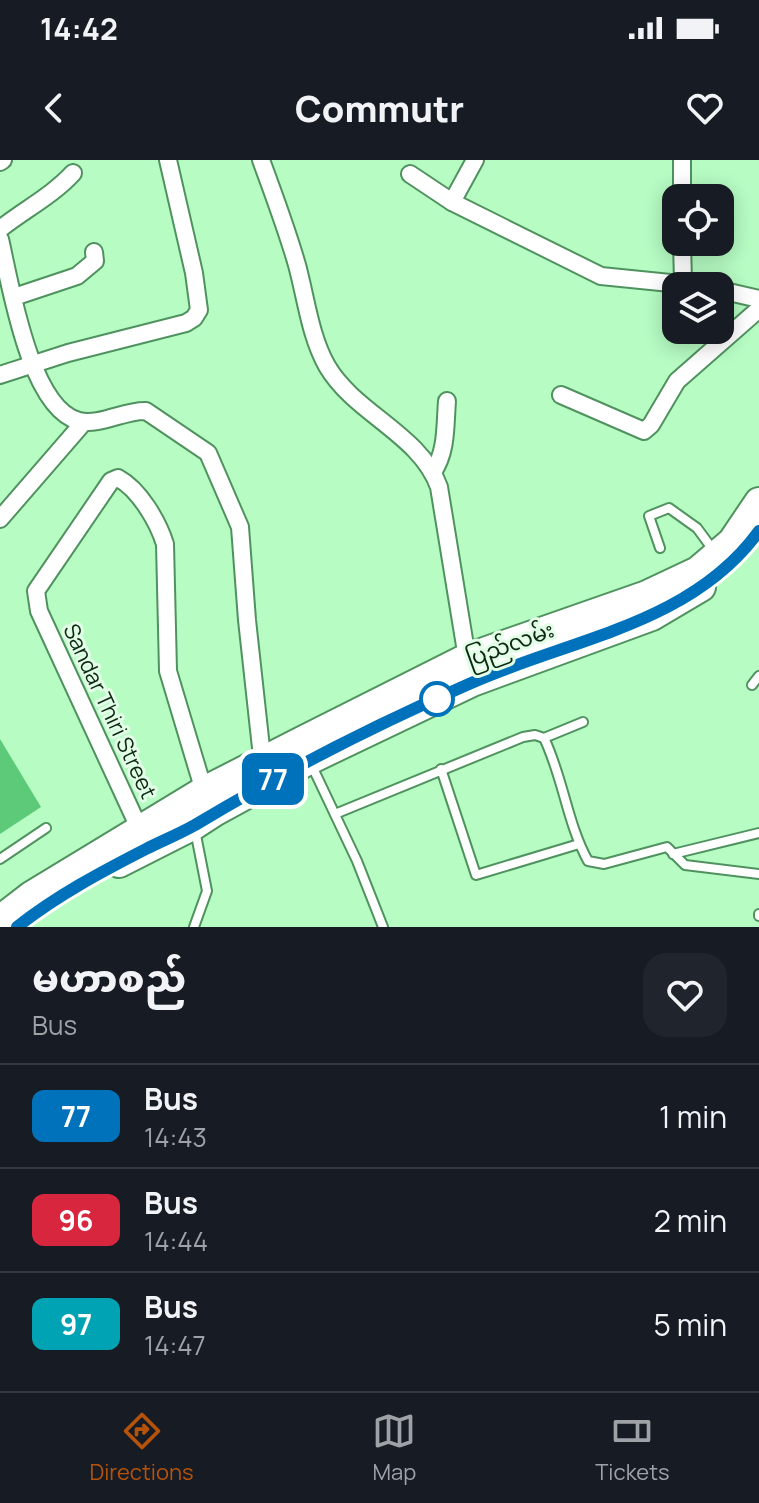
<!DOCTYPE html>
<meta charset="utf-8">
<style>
:root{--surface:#171b24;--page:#20242c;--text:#f1f3f6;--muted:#9ea1a6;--line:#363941;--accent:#b45309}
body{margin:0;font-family:Manrope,"Noto Sans Myanmar",sans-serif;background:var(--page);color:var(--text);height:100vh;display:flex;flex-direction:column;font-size:30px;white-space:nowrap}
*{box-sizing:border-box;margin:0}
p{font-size:26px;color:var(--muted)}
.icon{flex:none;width:44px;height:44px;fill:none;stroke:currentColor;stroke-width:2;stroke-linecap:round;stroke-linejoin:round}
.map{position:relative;height:767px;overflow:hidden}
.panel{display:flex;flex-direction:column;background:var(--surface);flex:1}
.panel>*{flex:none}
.badge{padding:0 16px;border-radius:12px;font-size:28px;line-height:52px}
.fabs{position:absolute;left:662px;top:24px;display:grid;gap:16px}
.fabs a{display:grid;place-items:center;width:72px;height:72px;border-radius:16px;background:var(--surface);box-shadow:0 4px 20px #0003;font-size:40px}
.map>.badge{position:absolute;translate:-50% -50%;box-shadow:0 0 0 4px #fff}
.round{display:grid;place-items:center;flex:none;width:84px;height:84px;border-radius:24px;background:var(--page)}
.overview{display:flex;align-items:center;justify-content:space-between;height:136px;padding:0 32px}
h1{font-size:38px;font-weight:800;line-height:60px}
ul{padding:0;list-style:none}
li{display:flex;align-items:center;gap:24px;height:104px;padding:0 32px;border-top:2px solid var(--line)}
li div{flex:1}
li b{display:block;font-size:30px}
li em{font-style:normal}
li .badge{min-width:88px;font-weight:700;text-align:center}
.status{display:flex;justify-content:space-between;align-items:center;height:56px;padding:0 40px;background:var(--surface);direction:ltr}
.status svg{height:22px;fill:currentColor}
header{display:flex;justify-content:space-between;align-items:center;height:104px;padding:0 32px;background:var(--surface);font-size:36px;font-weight:800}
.tab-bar{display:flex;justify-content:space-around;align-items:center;height:112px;border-top:2px solid var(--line);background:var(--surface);font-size:22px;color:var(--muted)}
.tab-bar a{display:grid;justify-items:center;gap:4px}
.tab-bar .current{color:var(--accent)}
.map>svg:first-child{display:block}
</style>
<div class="status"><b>14:42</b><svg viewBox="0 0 49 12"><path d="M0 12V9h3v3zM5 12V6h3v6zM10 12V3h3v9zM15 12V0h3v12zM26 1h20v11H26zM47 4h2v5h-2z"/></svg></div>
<header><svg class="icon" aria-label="back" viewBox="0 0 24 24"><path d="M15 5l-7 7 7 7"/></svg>Commutr<svg class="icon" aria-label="heart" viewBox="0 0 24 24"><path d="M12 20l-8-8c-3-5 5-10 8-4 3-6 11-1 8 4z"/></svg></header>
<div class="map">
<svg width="759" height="767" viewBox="0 0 759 767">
<rect width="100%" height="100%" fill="#b6fcc3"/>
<path fill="#5cca78" d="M0,579l41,68 -41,27z"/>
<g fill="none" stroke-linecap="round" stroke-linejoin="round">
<g stroke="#50925f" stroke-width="12">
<g id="service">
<path d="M660,388l-11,-32 20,-8 28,20 17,23"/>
<path d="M752,525l7,-9"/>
<path d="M544,578c19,39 23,85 44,123l16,3 63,-17 18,18 74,9"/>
<path d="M311,604l46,97 26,66"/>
<path d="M441,609l35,106 103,-31"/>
<path d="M335,654l188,-77 12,-2 9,3 39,-16"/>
<path d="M673,694l86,-21"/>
<path d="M0,699l46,-31"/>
<path d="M759,756v-2"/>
<path d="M194,767l13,-36 -12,-61"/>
</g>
</g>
<g stroke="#50925f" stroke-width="20">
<g id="minor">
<path d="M261,0c13,35 26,70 36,105 9,33 13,71 30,101 28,48 93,68 112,121l29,177"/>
<path d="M682,0v38"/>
<path d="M0,2l3,-2"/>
<path d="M410,14l42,28 149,74 99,10"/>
<path d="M452,42l23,-42"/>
<path d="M0,69c24,-19 53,-34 73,-56"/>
<path d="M0,79c10,44 30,170 79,182 21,5 46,-11 67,-10l62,42 32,74 7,93 16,146"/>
<path d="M682,82l1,40"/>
<path d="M720,130l39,9"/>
<path d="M14,137l63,-21 18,-15 -1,-9"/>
<path d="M0,215l68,-22 118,-30 8,-5 5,-8 -5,-37 -26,-113"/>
<path d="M561,235l83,36 7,-6 26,-44 82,-72"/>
<path d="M433,312c14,-21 12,-46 14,-71"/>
<path d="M0,359l84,-97"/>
<path d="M140,670l-101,-219 -3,-20 75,-110 7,-3c22,12 40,44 47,66l3,127 36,120"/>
</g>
</g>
<g stroke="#50925f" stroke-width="32">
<g id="trunk">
<path d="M119,703l75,-38 20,-13 95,-52 163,-78 180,-66 49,-29"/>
<path d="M0,760l31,-24 173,-105 98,-50 165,-83 180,-63 51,-24 34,-29 27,-40"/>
</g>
</g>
<use href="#service" stroke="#fff" stroke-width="8"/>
<use href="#minor" stroke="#fff" stroke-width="16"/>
<use href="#trunk" stroke="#fff" stroke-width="28"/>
</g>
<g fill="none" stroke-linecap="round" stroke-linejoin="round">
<g stroke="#fff" stroke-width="18">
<path id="line" d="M17,767c39,-31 84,-55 129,-78 16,-8 33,-15 49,-24 88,-53 180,-100 274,-141 100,-45 222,-59 290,-153"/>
</g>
<use href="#line" stroke="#0072bc" stroke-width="12"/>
</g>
<circle fill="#fff" stroke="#0072bc" stroke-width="4" cx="437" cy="539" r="16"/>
<g text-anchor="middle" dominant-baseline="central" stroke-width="6" stroke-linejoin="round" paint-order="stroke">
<g font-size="22" fill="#0c2813" stroke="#e3fee7">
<text transform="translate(510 484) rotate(-20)">ပြည်လမ်း</text>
<text transform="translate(110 551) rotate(65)">Sandar Thiri Street</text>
</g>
</g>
</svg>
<div class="fabs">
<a><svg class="icon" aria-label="locate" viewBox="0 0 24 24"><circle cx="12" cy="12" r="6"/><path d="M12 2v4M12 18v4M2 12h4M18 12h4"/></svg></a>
<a><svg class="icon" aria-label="layers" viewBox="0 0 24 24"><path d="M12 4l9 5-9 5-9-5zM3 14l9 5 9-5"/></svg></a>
</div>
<b class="badge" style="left:273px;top:619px;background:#0072bc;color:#fff">77</b>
</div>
<section class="panel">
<div class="overview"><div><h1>မဟာစည်</h1><p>Bus</p></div><a class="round"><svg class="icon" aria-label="heart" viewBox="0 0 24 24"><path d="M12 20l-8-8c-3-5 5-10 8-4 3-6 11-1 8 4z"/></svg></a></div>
<ul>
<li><span class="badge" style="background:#0072bc;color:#fff">77</span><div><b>Bus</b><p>14:43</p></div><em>1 min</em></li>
<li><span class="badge" style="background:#d7263d;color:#fff">96</span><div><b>Bus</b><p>14:44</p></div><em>2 min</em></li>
<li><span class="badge" style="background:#00a3b4;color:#fff">97</span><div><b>Bus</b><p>14:47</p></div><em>5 min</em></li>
</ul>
</section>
<nav class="tab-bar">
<a class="current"><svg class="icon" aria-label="directions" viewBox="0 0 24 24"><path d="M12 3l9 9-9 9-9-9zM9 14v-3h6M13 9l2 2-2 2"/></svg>Directions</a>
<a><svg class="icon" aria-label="map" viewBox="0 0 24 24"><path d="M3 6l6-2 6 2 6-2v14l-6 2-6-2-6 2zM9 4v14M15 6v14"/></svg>Map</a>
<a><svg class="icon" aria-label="tickets" viewBox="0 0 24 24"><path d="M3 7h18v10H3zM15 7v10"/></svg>Tickets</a>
</nav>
